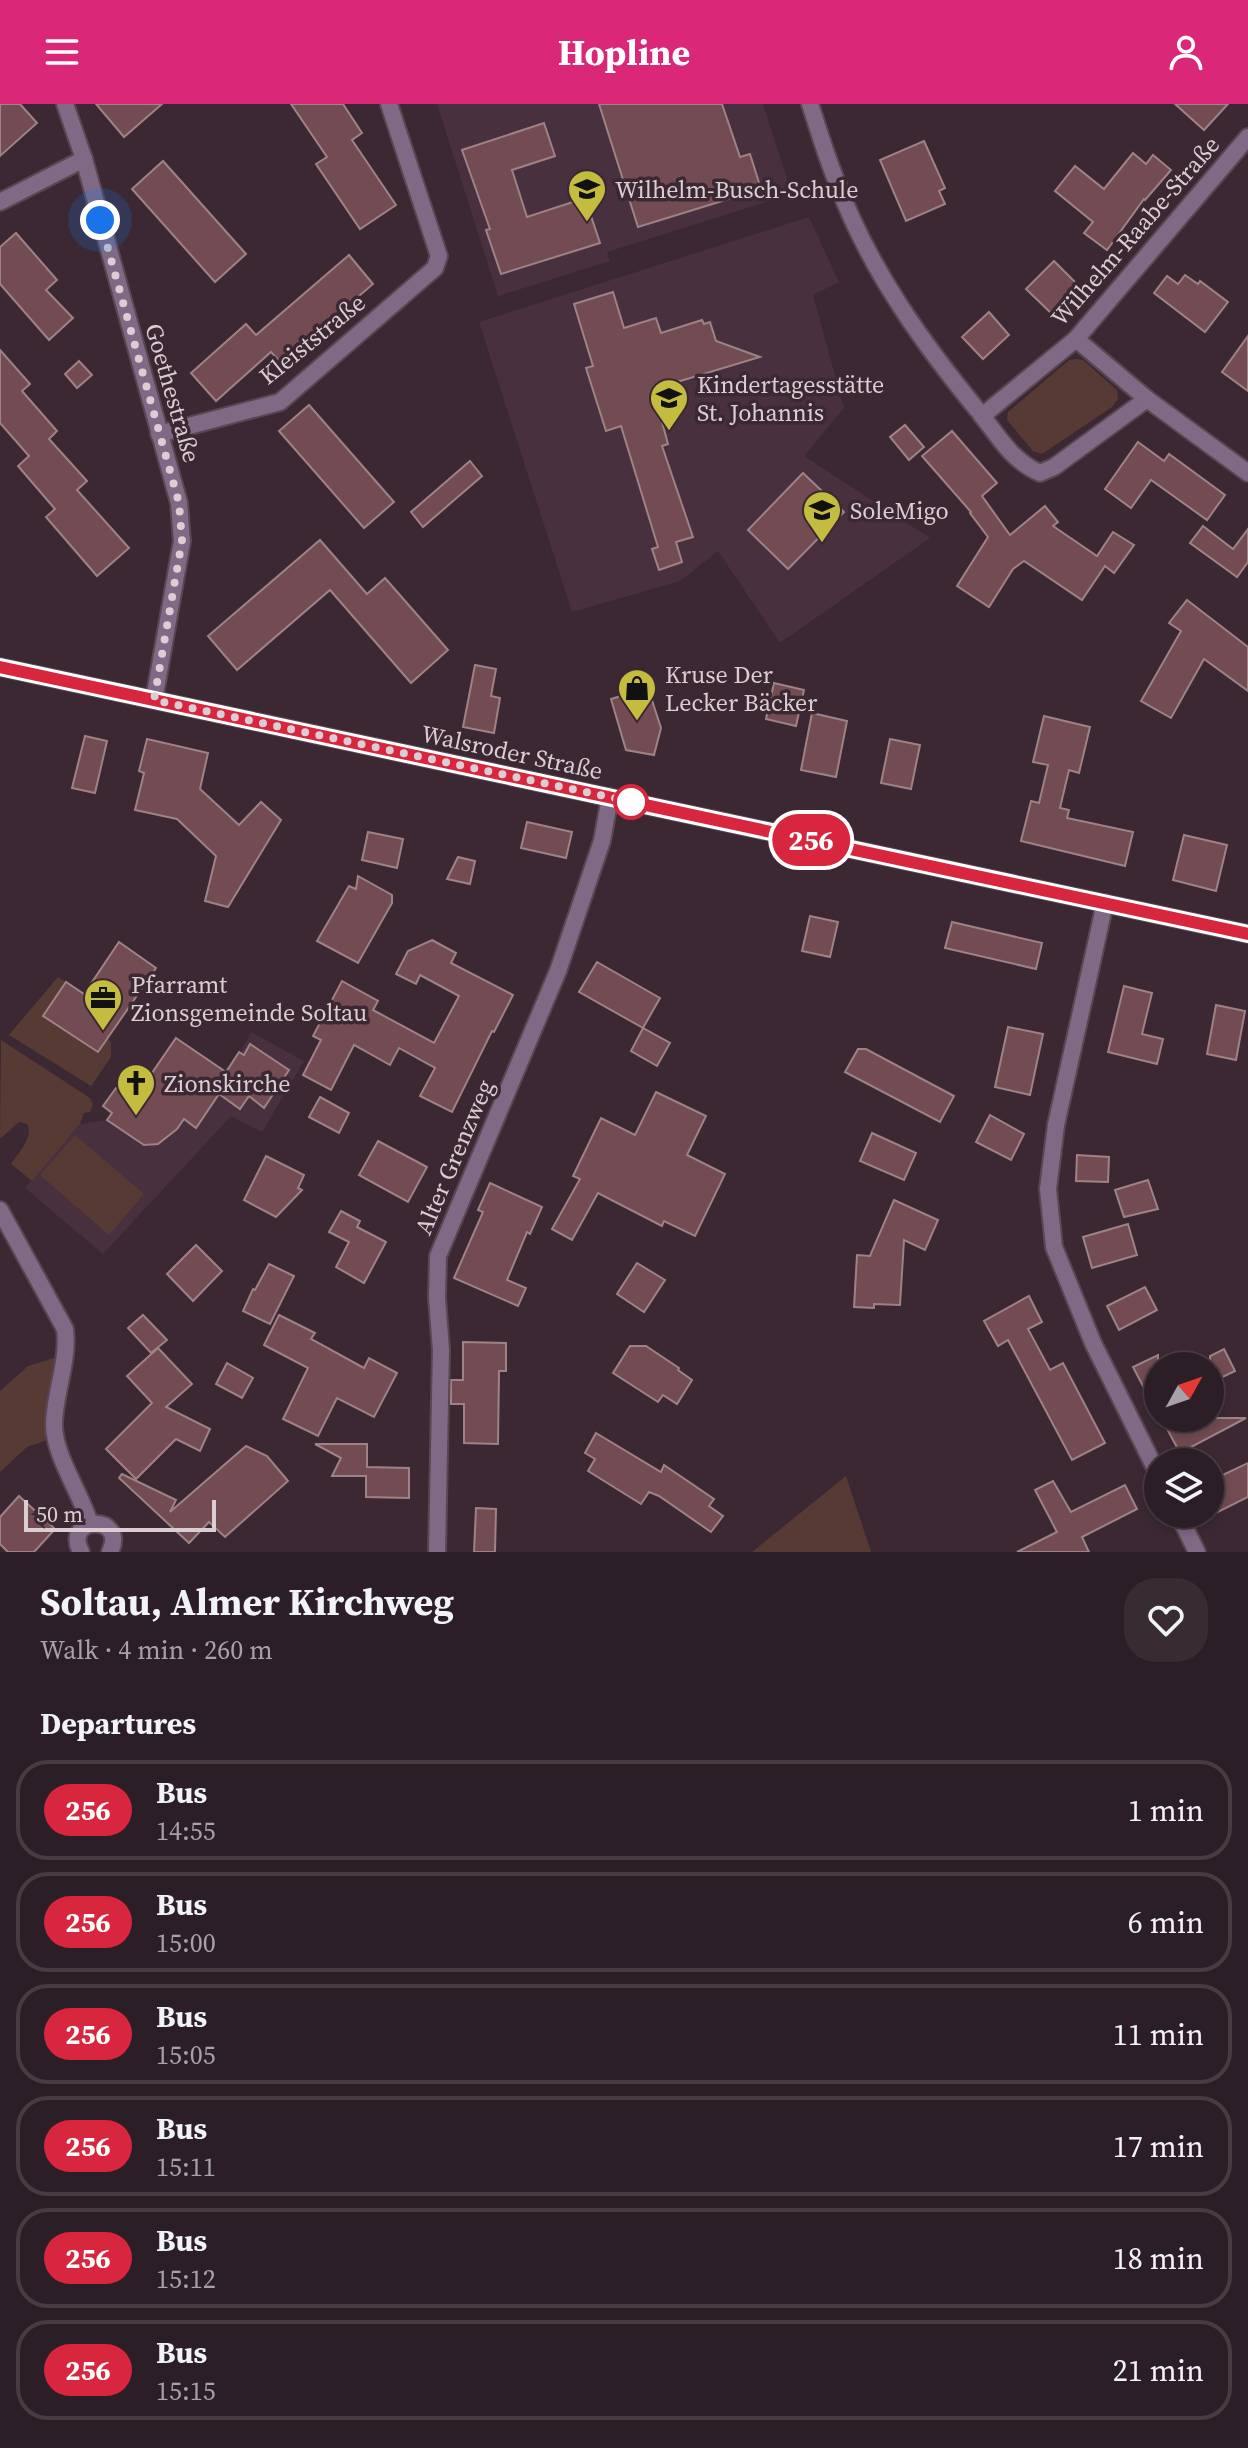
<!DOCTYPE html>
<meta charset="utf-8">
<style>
:root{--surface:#2c1e26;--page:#382b32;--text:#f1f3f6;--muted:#a6a2a7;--line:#483c43;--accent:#db2777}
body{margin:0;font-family:"Source Serif 4",serif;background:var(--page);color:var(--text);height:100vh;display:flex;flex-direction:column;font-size:30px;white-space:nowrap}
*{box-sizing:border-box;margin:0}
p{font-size:26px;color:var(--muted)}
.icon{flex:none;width:44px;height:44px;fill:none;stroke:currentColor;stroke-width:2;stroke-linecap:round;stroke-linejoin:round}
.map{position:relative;height:1448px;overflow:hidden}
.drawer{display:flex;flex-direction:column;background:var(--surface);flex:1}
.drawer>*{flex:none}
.badge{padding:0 16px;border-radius:26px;font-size:28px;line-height:52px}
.needle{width:52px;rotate:50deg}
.tools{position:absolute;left:1144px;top:1248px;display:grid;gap:16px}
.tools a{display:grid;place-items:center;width:80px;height:80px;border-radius:50%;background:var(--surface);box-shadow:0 4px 12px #0003,0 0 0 2px var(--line);font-size:40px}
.scale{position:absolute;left:24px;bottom:20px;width:192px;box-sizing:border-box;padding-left:8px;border:4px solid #daced4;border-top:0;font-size:22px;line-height:28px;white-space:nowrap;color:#daced4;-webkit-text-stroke:6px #3b2833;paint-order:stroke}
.you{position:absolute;width:40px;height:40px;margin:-20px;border:6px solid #fff;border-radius:50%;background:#1a73e8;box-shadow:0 0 0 12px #1a73e833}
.map>.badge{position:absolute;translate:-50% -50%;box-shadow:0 0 0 4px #fff}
h2{padding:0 40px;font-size:30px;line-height:72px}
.round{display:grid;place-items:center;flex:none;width:84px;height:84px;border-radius:32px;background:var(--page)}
.head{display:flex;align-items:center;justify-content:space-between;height:136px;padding:0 40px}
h1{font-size:38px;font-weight:700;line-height:60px}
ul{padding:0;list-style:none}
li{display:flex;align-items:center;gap:24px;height:100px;margin:0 16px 12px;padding:0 24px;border:4px solid var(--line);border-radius:32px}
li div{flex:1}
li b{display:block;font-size:30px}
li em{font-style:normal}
li .badge{min-width:88px;font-weight:700;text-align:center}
header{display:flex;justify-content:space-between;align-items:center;height:104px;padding:0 40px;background:var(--accent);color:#fff;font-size:36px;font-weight:700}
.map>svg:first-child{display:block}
</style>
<header><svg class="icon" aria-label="menu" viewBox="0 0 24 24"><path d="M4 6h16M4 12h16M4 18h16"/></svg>Hopline<svg class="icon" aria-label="person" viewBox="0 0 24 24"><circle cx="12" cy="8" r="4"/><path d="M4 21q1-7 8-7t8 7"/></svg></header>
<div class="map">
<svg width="1248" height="1448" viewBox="0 0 1248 1448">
<rect width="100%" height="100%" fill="#3b2833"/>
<g fill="#49303e">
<path d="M437,0h326l29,90 -185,58 3,9 -112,35z"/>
<path d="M809,113l30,65 -26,13 31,113 -40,48 126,82 -150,105 -62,-92 -38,30 -108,31 -93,-290z"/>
<path d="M251,928l53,29 -42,71 -31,-16 -128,138 -78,-66 55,-64 27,-4 41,27 36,-28 12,8 14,-19z"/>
</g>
<g fill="#573a34">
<path d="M1077,255l6,1 34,30 1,9 -6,8 -70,47 -9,-3 -26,-31 1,-8 61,-52z"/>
<path d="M58,873l8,5 -22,34 54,36 9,-14 4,4v15l-20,29 -82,-51z"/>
<path d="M1,936l89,58 3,6 -3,8 -6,1 -4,11 -48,57 -21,-17c8,-12 23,-27 16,-40l-8,-2 -19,17z"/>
<path d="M75,1031l69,59 -35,41 -69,-60z"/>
<path d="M60,1252l-10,83 -23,8 -27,25v-81l28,-25z"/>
<path d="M846,1372l25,76h-119z"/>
</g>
<g fill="#734b52" stroke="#9d8386" stroke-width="2">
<path d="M0,0h20l17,19 -37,33z"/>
<path d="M96,0h66l-38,33z"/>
<path d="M291,0h52l19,29 -10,7 44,65 -36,24 -44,-65 11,-7z"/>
<path d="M599,0h123l18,53 10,-3 11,35 -123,38z"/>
<path d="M1175,0h53l-24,26z"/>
<path d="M544,19l11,33 -43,14 15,47 58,-19 15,45 -99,31 -15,-44 4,-1 -28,-79z"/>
<path d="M924,37l21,47 -6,3 6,13 -39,17 -26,-61z"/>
<path d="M1133,49l13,11 7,-9 18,15 -26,30 -1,-1 -37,51 -23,-17 9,-11 -38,-31 20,-25 29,23z"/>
<path d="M163,57l83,93 -31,28 -83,-93z"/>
<path d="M16,129l41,47 -11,10 27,28 -24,22 -49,-56v-37z"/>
<path d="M349,151l24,29 -92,79 -10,-11 -55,49 -25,-28 55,-49 10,11z"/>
<path d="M1054,157l24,24 -27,28 -25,-24z"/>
<path d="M1185,171l13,9 2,-3 28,21 -23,30 -51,-39 13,-17 11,8z"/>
<path d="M613,188l11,36 32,-10 5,15 41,-13 2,4 6,-2 6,19 44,16 -93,28 10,32 -15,5 6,22 -6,2 31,91 -17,5 6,20 -23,8 -7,-21 6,-2 -37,-121 -15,5 -20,-63 7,-2 -19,-62z"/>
<path d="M989,208l20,23 -26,24 -21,-22z"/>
<path d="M1248,232v55l-26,-19z"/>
<path d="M0,246l30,34 -8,7 35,40 -8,8 38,42 -10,9 52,58 -32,28 -51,-59 9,-8 -37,-43 11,-10 -29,-33z"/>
<path d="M79,257l13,14 -15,13 -12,-14z"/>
<path d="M309,301l85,97 -30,26 -85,-97z"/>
<path d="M905,321l19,22 -15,13 -19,-23z"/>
<path d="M952,327l45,52 -15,13 28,39 35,-29 13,16 -5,4 44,30 16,-24 21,13 -20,28 -9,-7 -23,34 -58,-39 -11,8 -24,38 -32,-21 31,-49 -18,-24 1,-1 -49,-56z"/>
<path d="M1138,338l26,19 5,-7 56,41 -18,25 -56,-40 -20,28 -26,-19z"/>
<path d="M470,357l12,15 -59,51 -12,-15z"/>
<path d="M803,369l41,39 -56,57 -40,-39z"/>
<path d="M1203,422l30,23 15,-20v33l-11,15 -47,-34z"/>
<path d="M320,436l47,54 18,-16 63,72 -37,33 -81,-93 -93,80 -29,-34z"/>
<path d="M1187,496l61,47v44l-44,-32 -33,59 -30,-17 40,-70 -12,-8z"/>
<path d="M475,561l21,4 -5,27 9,2 -6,35 -31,-6z"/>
<path d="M774,579l30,7 -8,36 -30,-7z"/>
<path d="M648,584l13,40 -7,27 -28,-5 -15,-51z"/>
<path d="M812,609l35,8 -11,56 -35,-7z"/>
<path d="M1044,612l46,11 -11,46 -10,-3 -9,38 9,2 -2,8 66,14 -8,34 -104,-25 10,-40 8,2 9,-38 -15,-3z"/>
<path d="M85,632l22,5 -12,52 -23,-5z"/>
<path d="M147,635l61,14 -8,36 39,36 22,-23 20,18 -53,87 -23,-6 11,-45 -39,-37 -42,-9 9,-37 -5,-2z"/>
<path d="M890,635l30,6 -9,44 -30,-6z"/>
<path d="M527,718l45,10 -6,26 -45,-10z"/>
<path d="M368,728l35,7 -6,29 -35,-8z"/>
<path d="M1184,731l43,10 -11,46 -43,-11z"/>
<path d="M458,753l17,4 -5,23 -23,-5z"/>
<path d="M358,772l34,19v8l-34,60 -41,-22 32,-55 7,3z"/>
<path d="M810,812l28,6 -8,35 -28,-6z"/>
<path d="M952,818l90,21 -6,26 -91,-21z"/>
<path d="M432,836l24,13 -5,10 62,32 -19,37 -2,-1 -40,81 -32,-16 15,-28 -36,-20 -9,17 -36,-20 -23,45 -28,-15 18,-35 -8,-4 29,-55 36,20 -5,9 61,33 25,-47 -39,-21 -4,9 -20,-10 12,-23z"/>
<path d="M119,838l37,26 -58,84 -55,-36 23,-34 18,12z"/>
<path d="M597,858l63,36 -17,30 -64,-36z"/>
<path d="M1124,882l28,7 -10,41 21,5 -6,25 -49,-12z"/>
<path d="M1216,901l29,6 -9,49 -29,-6z"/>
<path d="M1008,923l35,7 -13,61 -35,-8z"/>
<path d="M643,924l27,15 -13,23 -26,-15z"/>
<path d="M176,934l50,34 13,-20 5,3 6,-11 39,26 -25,38 -15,-12 -9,13 -21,-15 -23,34 -12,-9 -7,10 -19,15 -14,1 -37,-25 5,-7 -9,-7 13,-18 18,11z"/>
<path d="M858,945h8l88,47 -14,26 -95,-50z"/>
<path d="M656,988l50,24 -19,39 38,19 -30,62 -31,-15 -2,5 -64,-33 -26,47 -20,-11 28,-50 -7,-3 28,-58 34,17z"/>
<path d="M320,993l29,16 -10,20 -30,-16z"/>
<path d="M990,1011l34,19 -13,26 -35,-18z"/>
<path d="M872,1029l44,20 -12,27 -44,-19z"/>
<path d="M378,1037l49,26 -19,35 -49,-27z"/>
<path d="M1077,1051l32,2 -1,25 -32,-1z"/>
<path d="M266,1052l38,19 -6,13 4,2 -26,27 -32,-17z"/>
<path d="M1148,1076l10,29 -34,8 -9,-27z"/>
<path d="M490,1079l52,24 -12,27 -3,-2 -20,48 19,8 -8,18 -64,-28 29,-66 -5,-2z"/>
<path d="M894,1096l44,20 -13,30 -21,-10 -4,65 -26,-1v4l-20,-1 3,-52 13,1z"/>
<path d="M341,1107l19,10 -3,6 29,15 -22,41 -28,-16 13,-25 -20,-10z"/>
<path d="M1128,1120l9,31 -45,13 -9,-31z"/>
<path d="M196,1141l26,26 -29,30 -26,-27z"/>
<path d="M637,1159l28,17 -21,32 -27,-18z"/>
<path d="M269,1160l25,12 -24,48 -27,-13 10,-22 2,1z"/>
<path d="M1145,1183l12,23 -38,20 -12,-24z"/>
<path d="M1029,1192l13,26 -14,7 22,41 13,-7 42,80 -33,17 -64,-120 -10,6 -14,-25z"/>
<path d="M143,1211l24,25 -16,13 -23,-25z"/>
<path d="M279,1211l36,18 -4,6 53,29 5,-10 28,15 -23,44 -37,-19 -19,38 -35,-17 25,-51 -44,-23z"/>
<path d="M463,1238l43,1v28h-7l-1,73 -34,-1v-39h-13v-24h12z"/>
<path d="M630,1242h16l33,22 -1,2 14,10 -15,24 -14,-9 -5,7 -45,-29z"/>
<path d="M158,1244l34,36 -26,23 44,22 -10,22 -24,-12 -40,40 -30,-30 46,-46 -25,-27z"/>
<path d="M1224,1245l11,22 -25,12v-27z"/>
<path d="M1158,1251v60l-25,-48z"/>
<path d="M227,1259l26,15 -11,20 -26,-14z"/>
<path d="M1183,1314h63l-66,35 -14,-26z"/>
<path d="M596,1329l65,39 3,-7 50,34 -5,7 14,10 -12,16 -52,-36 -10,-4 -8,12 -53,-33 7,-12 -10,-6z"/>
<path d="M315,1340h52v23l42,1v30l-43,-1v-21h-34l9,-18z"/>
<path d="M246,1342l21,10 21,25 -63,56 -16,-15 -20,21 -70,-65 3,-4 54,26 -6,12z"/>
<path d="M1248,1359v34l-38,19v-35z"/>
<path d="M1053,1377l18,31 54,-27 12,24 -55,28 7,15h-72l40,-20 -22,-42z"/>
<path d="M19,1392l36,33 -21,23h-26l-8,-8v-27z"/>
<path d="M476,1404l20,1 -1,43h-21z"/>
</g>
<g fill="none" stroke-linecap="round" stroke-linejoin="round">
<g stroke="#584650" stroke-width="20">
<g id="street">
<path d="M65,0l19,55 95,344 3,38 -28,159"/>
<path d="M810,0c9,27 17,55 28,81 32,85 85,159 142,228 18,23 32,48 60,60l14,-6 93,-68"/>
<path d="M0,98l84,-43"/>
<path d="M1076,235l71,60 101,74"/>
<path d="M982,312l94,-77 172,-202"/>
<path d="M159,330l121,-32 155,-134 4,-12 -50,-152"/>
<path d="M1105,799l-49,222 -8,64 6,58 39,96 65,131"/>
<path d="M0,1106l65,119c4,32 -10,62 -11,94 -1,31 27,70 36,101"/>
<path d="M1178,1410l19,38"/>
<path d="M81,1448c-19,-37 47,-38 29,0"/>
<path d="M437,1448l4,-202 -4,-52 1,-42 120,-285 44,-130 8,-44"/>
</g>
</g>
<g stroke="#584650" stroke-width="20">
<path id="secondary" d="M0,563l1248,267"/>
</g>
<use href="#street" stroke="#806985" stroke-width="16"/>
<use href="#secondary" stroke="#ad89b7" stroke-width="16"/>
</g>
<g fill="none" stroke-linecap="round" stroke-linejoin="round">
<g stroke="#fff" stroke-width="18">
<path id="line" d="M0,563l1248,267"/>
</g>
<use href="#line" stroke="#d7263d" stroke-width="12"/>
<path stroke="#daced4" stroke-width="8" stroke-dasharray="0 14.4" d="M100,116l79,283 3,38 -28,159 479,102h-2"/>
</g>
<defs>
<g id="school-pin" transform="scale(2)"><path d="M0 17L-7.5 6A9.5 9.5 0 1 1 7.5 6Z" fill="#c4bc3e" stroke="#3b2833"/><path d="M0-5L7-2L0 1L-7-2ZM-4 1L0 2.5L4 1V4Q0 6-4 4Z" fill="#111"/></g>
<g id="shop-pin" transform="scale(2)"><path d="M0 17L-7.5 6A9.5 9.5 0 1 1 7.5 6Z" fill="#c4bc3e" stroke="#3b2833"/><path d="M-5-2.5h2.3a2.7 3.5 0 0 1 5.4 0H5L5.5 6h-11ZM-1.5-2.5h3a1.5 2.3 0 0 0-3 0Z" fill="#111"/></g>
<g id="office-pin" transform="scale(2)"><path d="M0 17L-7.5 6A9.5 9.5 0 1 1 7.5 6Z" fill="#c4bc3e" stroke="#3b2833"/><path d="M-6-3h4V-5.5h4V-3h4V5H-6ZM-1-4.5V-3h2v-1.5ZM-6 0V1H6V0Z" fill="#111"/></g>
<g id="church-pin" transform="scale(2)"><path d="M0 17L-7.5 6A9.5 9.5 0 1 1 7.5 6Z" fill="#c4bc3e" stroke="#3b2833"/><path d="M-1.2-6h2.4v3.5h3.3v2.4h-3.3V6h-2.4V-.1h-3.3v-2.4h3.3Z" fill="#111"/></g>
</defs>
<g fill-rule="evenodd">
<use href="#school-pin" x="587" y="85"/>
<use href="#school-pin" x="669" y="294"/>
<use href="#school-pin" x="822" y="406"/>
<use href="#shop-pin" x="637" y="584"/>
<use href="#office-pin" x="103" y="894"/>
<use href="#church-pin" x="136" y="979"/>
</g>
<circle fill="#fff" stroke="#d7263d" stroke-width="4" cx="631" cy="698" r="16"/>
<g text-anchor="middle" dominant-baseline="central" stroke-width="7" stroke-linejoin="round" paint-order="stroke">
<g font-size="24" fill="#daced4" stroke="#3b2833" text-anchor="start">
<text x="615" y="85">Wilhelm-Busch-Schule</text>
<text x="697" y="280">Kindertagesstätte<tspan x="697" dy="28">St. Johannis</tspan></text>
<text x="850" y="406">SoleMigo</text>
<text x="665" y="570">Kruse Der<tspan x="665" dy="28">Lecker Bäcker</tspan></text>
<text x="131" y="880">Pfarramt<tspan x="131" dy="28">Zionsgemeinde Soltau</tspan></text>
<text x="164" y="979">Zionskirche</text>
</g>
<g font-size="24" fill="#daced4" stroke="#3b2833">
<text transform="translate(1135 127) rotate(-49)">Wilhelm-Raabe-Straße</text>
<text transform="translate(312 235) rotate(-39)">Kleiststraße</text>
<text transform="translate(173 289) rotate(74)">Goethestraße</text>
<text transform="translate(512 648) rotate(12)">Walsroder Straße</text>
<text transform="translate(454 1053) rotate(-67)">Alter Grenzweg</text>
</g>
</g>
</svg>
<div class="tools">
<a><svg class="needle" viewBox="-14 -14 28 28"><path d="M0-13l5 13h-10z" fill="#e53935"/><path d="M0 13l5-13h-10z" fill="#a6a2a7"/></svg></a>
<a><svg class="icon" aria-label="layers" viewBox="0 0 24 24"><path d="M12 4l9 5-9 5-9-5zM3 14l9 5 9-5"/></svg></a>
</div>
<div class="scale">50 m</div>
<div class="you" style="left:100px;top:116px"></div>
<b class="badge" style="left:811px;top:736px;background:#d7263d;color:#fff">256</b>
</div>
<section class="drawer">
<div class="head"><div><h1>Soltau, Almer Kirchweg</h1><p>Walk · 4 min · 260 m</p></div><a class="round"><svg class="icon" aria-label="heart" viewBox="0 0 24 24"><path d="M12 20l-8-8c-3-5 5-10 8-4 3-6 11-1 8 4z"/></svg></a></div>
<h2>Departures</h2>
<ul>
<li><span class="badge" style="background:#d7263d;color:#fff">256</span><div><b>Bus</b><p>14:55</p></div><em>1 min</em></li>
<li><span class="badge" style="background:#d7263d;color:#fff">256</span><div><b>Bus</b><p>15:00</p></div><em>6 min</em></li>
<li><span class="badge" style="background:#d7263d;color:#fff">256</span><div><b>Bus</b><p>15:05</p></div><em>11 min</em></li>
<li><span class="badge" style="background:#d7263d;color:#fff">256</span><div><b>Bus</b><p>15:11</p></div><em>17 min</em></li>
<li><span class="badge" style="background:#d7263d;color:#fff">256</span><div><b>Bus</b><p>15:12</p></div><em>18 min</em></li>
<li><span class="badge" style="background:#d7263d;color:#fff">256</span><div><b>Bus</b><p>15:15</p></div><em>21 min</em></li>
</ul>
</section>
